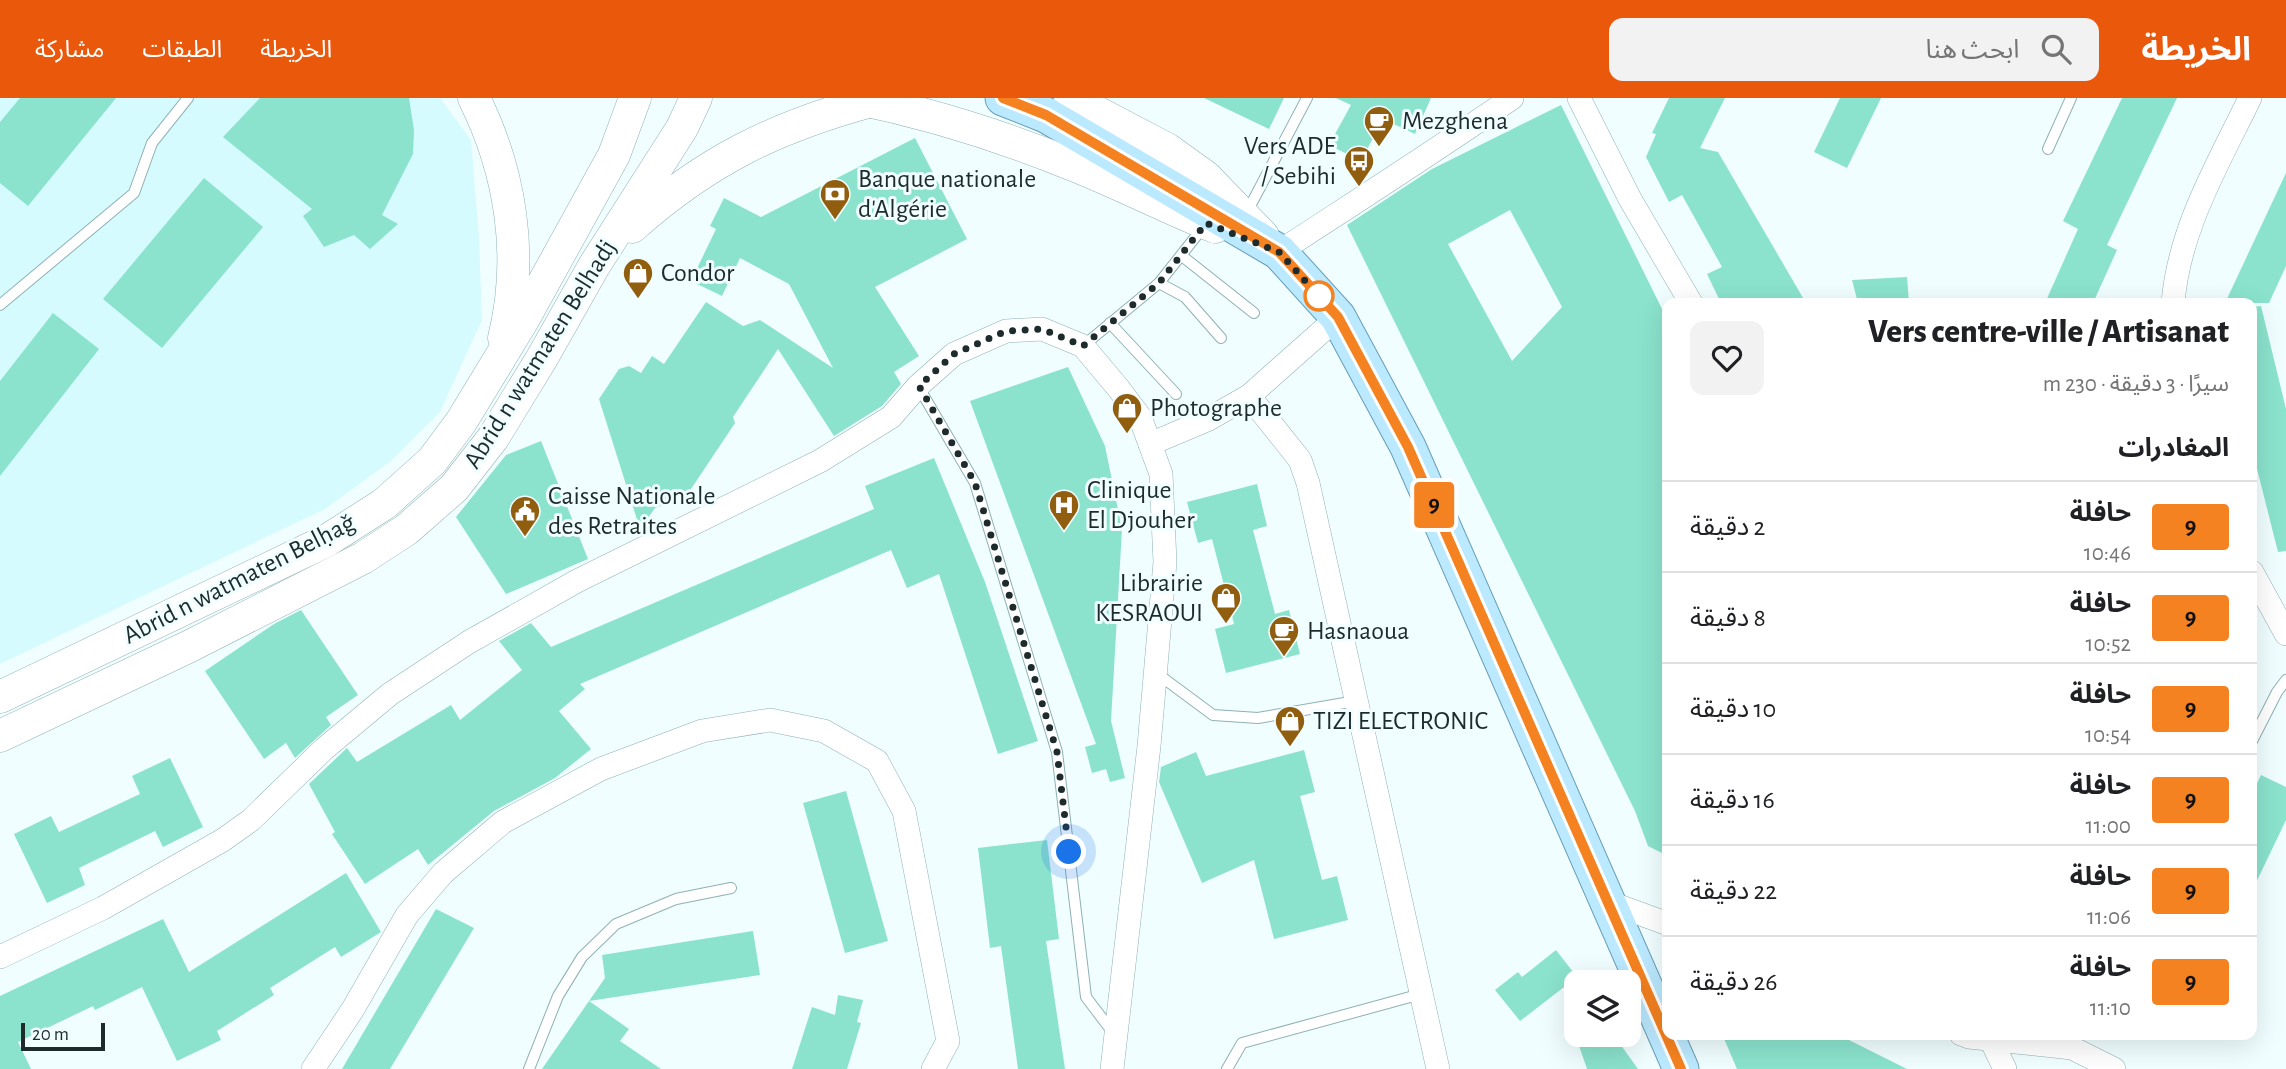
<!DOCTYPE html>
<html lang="ar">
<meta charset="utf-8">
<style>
:root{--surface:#fff;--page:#f2f2f2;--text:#202124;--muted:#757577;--line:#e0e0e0;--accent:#ea580c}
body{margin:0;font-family:"Alegreya Sans","Noto Sans Arabic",sans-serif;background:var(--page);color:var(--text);direction:rtl;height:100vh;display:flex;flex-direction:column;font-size:26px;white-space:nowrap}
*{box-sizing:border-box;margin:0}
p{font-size:23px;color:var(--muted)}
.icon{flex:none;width:38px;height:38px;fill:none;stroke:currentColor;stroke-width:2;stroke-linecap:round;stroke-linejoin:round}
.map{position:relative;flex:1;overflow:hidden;direction:ltr}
.drawer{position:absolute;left:1662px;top:200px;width:595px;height:742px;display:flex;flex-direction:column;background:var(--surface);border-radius:14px;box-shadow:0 7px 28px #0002;direction:rtl}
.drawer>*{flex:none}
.badge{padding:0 14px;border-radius:5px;font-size:24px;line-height:46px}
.fabs{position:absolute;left:1564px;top:872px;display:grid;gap:14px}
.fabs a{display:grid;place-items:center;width:77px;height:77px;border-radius:14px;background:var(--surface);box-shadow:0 7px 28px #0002;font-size:35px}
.scale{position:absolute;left:21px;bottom:18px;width:84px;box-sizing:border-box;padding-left:7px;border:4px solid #1e2b2c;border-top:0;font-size:19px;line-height:24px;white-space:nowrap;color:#1e2b2c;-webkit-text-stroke:5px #f0feff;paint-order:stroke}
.you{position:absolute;width:35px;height:35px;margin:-18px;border:5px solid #fff;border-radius:50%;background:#1a73e8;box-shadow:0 0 0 10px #1a73e833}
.map>.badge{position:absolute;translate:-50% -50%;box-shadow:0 0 0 4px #fff}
h2{padding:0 28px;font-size:26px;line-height:63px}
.round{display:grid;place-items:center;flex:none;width:74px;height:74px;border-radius:14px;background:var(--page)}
.headline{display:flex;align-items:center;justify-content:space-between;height:119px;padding:0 28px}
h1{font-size:33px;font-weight:800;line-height:52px}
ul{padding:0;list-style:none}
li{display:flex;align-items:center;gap:21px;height:91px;padding:0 28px;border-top:2px solid var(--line)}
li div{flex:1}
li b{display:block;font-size:26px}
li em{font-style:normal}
li .badge{min-width:77px;font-weight:700;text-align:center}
header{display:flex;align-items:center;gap:42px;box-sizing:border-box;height:98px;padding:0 35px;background:var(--accent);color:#fff}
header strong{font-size:33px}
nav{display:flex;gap:38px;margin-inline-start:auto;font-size:24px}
.search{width:490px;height:63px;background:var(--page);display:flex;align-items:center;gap:18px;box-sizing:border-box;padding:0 24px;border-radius:14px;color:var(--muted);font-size:26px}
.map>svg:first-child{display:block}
</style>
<header>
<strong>الخريطة</strong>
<div class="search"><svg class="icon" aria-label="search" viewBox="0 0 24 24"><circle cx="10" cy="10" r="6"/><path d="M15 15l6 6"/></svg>ابحث هنا</div>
<nav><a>الخريطة</a><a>الطبقات</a><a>مشاركة</a></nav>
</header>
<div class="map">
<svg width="2286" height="971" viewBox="0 0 2286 971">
<rect width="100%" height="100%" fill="#f0feff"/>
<path fill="#d6fbfe" d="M0,0h440l31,42 8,98 3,82 -42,92 -49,49 -66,48 -325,155z"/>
<g fill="#8be3cd" fill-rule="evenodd">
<path d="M20,0h96l-88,108 -28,-23v-61z"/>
<path d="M260,0h149l5,32 -1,24 -31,61 16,9 -28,25 -16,-14 -30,12 -21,-31 9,-7 -89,-72z"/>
<path d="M1204,0h80l-15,31z"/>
<path d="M1336,0h95l-16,36 -32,-15 -22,42 -32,-16 22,-40z"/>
<path d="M1669,0h56l-25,50 18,4 88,151h-85l-14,-29 15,-7 -40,-72 -13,7 -23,-45 10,-23 -4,-1z"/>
<path d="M1840,0h41l-34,70 -33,-16z"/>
<path d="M2122,0h55l-70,147 10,5 -24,53h-48l33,-74 -15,-8z"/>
<path d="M1561,7l107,216v535l-20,-10 -13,-35 -288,-586 85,-56zM1510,112l52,97 -50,54 -64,-117z"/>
<path d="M915,40l52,101 -92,48 44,69 -25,16 7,12 -19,22 -48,30 -56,-87 -45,68 2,6 -50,75 -30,10 -15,21 -41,-130 20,-30 10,-3 12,7 11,-17 12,8 42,-62 37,24 17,-6 73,48 -44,-84 -49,-26 -18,38 -31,-15 25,-52 -6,-3 14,-28 37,19z"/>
<path d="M2286,75v93l-17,37h-44z"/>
<path d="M204,80l59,49 -101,121 -59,-49z"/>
<path d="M1907,179l2,26h-51l-6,-23z"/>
<path d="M2261,208l25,103v142l-8,1 -26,-103v-142z"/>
<path d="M53,215l46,36 -99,127v-95z"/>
<path d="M1068,269l37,79 17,83 -11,192 14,57 -15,4 -4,-13 -14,4 -7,-26 11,-3 -126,-343z"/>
<path d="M541,343l47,118 -82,35 -50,-77 50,-62z"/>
<path d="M934,360l51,124 53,159 -40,13 -59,-180 -32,14 -16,-38 -311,134 5,5 -26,22 32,38 -36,29 -61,33 -66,54 -10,-16 -53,35 -33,-50 3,-2 -26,-48 38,-36 10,14 94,-57 9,15 62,-50 -23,-29 32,-18 20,24 323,-138 -9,-23z"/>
<path d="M1257,386l10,42 -14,4 22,84 14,-4 11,44 -74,19 -11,-44 19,-5 -22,-85 -14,4 -11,-41z"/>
<path d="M301,512l57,85 -32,22 5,8 -36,33 -9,-15 -22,16 -59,-88 69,-47z"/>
<path d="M1304,652l11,42 -15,4 22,84 15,-4 11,44 -74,19 -20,-79 -52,23 -43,-101 2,-15 35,-15 10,24z"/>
<path d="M170,660l33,69 -40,20 -8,-16 -76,37 6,17 -38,18 -33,-69 37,-18 8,16 81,-38 -8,-18z"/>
<path d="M2261,677l25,12v33l-34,71v-97z"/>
<path d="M846,693l42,150 -43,12 -42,-150z"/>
<path d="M1047,742l12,99 -13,2 19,128h-47l-17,-123 -11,2 -12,-100z"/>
<path d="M346,775l35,59 -40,25 -6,-10 -65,41 4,7 -57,36 4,9 -44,21 -35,-74 -47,23 -2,-4 -75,36 13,27h-31v-73l163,-77 26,53z"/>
<path d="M436,811l38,19 -84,141h-48z"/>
<path d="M753,833l7,44 -171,26 16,-23 -3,-23z"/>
<path d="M1556,852l21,27 -57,44 -25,-31 23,-18 4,5z"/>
<path d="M838,897l25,5 -6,22 4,1 -14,46h-55l20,-62 23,8z"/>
<path d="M589,903l40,28 -9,12 41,28h-119z"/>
<path d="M1575,936h38l25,35h-51z"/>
<path d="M1722,936h115l70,35h-170z"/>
</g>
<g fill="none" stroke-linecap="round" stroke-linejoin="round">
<g stroke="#8fb1b4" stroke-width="12">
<g id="service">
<path d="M2048,51l23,-51"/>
<path d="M1246,116l61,-116"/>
<path d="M1182,158l72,57"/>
<path d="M1159,185l46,-58"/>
<path d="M0,207l134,-112 18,-50 36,-45"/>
<path d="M1110,225l66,71"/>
<path d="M1083,248l76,-63 26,14 36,41"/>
<path d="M918,288l57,97 82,269 29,245 28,37"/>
<path d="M1155,574l58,43 45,3 98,-17"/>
<path d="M2252,643l25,-49 9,-12"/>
<path d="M529,971l29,-73 24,-39 34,-33 60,-25 55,-11"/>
<path d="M1227,971l15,-26 179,-49"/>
</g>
</g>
<g stroke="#8fb1b4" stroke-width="24">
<g id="minor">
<path d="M1579,0l51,101 61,104"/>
<path d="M1279,154c78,-51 156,-101 233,-154"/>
<path d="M2173,205c6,-74 45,-139 77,-205"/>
<path d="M1249,298l51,64 8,23 130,586"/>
<path d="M1150,346l57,-24 42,-24 89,-79"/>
<path d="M2252,474l34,62"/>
<path d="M1608,804l60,22"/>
<path d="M0,859l103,-49 120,-68 28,-20 73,-71 66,-55 79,-52 108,-61 243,-120 71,-44 27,-31 36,-32 52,-23 36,-2 41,17 36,43 21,28 21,57 4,88 -16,184 -37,323"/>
<path d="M1961,936l8,3 103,11 42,21"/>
<path d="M1991,942l14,29"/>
<path d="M313,971l40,-60 54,-94 36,-42 60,-51 98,-53 101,-38 68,-11 54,11 53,30 27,50 44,230 -15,28"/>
</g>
</g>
<g stroke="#8fb1b4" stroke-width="33">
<g id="secondary">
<path d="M474,0c37,74 50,159 30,240"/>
<path d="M854,0c75,15 148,38 219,67 48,19 94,43 142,62"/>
<path d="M1070,0l97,51 39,28 57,59"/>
<path d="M632,129c74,-66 143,-100 239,-126"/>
<path d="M0,599l326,-156 58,-37 48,-43 29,-39 62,-102 91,-165 21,-57"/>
<path d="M0,638l188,-89 175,-89 43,-28 48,-42 39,-50 49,-80 52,-92 88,-138 14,-30"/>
</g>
</g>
<g stroke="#679db5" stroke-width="37">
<path id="primary" d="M1003,0l43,17 233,137 59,65 70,130 273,622"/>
</g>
<use href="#service" stroke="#fff" stroke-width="10"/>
<use href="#minor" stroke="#fff" stroke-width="23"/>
<use href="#secondary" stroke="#fff" stroke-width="32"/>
<use href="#primary" stroke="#bbe9ff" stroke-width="35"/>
</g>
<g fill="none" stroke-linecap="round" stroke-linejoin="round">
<g stroke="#fff" stroke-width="16">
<path id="line" d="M1003,0l43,17 233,137 59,65 70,130 273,622"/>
</g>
<use href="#line" stroke="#f58220" stroke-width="10"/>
<path stroke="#1e2b2c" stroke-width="7" stroke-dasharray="0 12.6" d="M1069,754l-12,-100 -82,-269 -56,-97 35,-32 52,-23 36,-2 41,17 76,-63 47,-60 73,29 40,44"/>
</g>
<defs>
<g id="cafe-pin" transform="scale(1.575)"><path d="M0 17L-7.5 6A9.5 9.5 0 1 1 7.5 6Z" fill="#915e10" stroke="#f0feff"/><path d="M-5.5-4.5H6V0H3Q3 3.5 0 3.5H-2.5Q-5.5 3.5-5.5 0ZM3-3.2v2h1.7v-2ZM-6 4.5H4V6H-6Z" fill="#fff"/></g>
<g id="bus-pin" transform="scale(1.575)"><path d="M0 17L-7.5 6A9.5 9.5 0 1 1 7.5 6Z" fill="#915e10" stroke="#f0feff"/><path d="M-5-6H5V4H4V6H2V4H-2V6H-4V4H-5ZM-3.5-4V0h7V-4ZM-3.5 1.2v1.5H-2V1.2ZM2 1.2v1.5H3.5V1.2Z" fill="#fff"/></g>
<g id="bank-pin" transform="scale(1.575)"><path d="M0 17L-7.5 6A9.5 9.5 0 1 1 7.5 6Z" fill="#915e10" stroke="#f0feff"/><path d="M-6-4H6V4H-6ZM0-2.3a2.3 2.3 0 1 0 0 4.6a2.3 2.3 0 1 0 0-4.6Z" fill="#fff"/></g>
<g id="shop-pin" transform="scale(1.575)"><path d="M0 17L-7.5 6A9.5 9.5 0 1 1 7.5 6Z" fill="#915e10" stroke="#f0feff"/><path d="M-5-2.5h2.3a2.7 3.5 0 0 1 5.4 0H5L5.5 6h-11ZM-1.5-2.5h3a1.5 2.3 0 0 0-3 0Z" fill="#fff"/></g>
<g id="hospital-pin" transform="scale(1.575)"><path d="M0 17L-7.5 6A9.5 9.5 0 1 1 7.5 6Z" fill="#915e10" stroke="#f0feff"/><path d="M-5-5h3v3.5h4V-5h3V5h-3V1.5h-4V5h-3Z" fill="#fff"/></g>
<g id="civic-pin" transform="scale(1.575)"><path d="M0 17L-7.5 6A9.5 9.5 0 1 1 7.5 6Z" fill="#915e10" stroke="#f0feff"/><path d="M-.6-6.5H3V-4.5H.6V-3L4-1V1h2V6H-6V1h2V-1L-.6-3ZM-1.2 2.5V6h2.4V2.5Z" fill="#fff"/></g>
</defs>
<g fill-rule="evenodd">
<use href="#cafe-pin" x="1379" y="23"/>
<use href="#bus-pin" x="1359" y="63"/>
<use href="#bank-pin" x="835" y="96"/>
<use href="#shop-pin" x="638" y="175"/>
<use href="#shop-pin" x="1127" y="310"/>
<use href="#hospital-pin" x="1064" y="407"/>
<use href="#civic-pin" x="525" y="413"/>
<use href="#shop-pin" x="1226" y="500"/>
<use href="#cafe-pin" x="1284" y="533"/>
<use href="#shop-pin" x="1290" y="623"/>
</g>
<circle fill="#fff" stroke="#f58220" stroke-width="3.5" cx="1319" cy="198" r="14"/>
<g text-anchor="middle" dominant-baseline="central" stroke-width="6" stroke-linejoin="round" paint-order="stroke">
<g font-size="26" fill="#1e2b2c" stroke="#f0feff" text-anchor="start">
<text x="1402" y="23">Mezghena</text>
<text x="1336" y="48" text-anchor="end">Vers ADE<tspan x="1336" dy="30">/ Sebihi</tspan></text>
<text x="858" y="81">Banque nationale<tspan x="858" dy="30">d'Algérie</tspan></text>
<text x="661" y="175">Condor</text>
<text x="1150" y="310">Photographe</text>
<text x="1087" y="392">Clinique<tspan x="1087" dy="30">El Djouher</tspan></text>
<text x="548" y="398">Caisse Nationale<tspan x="548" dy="30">des Retraites</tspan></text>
<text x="1203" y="485" text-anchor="end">Librairie<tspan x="1203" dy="30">KESRAOUI</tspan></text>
<text x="1307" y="533">Hasnaoua</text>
<text x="1313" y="623">TIZI ELECTRONIC</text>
</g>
<g font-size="26" fill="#1e2b2c" stroke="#f0feff">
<text transform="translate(540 256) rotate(-58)">Abrid n watmaten Belhadj</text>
<text transform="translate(239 481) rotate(-27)">Abrid n watmaten Belḥaǧ</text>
</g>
</g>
</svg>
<div class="fabs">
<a><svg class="icon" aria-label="layers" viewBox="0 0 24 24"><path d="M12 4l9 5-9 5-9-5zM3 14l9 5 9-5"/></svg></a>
</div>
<div class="scale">20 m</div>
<div class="you" style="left:1069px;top:754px"></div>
<b class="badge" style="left:1434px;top:407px;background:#f58220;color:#111">9</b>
<section class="drawer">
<div class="headline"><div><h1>Vers centre-ville / Artisanat</h1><p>سيرًا · 3 دقيقة · 230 m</p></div><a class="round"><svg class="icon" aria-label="heart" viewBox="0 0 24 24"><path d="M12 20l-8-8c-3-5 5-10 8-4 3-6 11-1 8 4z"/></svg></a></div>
<h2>المغادرات</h2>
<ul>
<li><span class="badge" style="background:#f58220;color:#111">9</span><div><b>حافلة</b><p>10:46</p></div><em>2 دقيقة</em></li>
<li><span class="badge" style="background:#f58220;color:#111">9</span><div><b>حافلة</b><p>10:52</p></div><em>8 دقيقة</em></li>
<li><span class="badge" style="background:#f58220;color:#111">9</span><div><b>حافلة</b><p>10:54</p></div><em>10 دقيقة</em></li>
<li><span class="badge" style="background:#f58220;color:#111">9</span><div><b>حافلة</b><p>11:00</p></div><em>16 دقيقة</em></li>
<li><span class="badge" style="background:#f58220;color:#111">9</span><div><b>حافلة</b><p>11:06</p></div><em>22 دقيقة</em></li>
<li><span class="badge" style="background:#f58220;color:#111">9</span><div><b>حافلة</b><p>11:10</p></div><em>26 دقيقة</em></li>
</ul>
</section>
</div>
